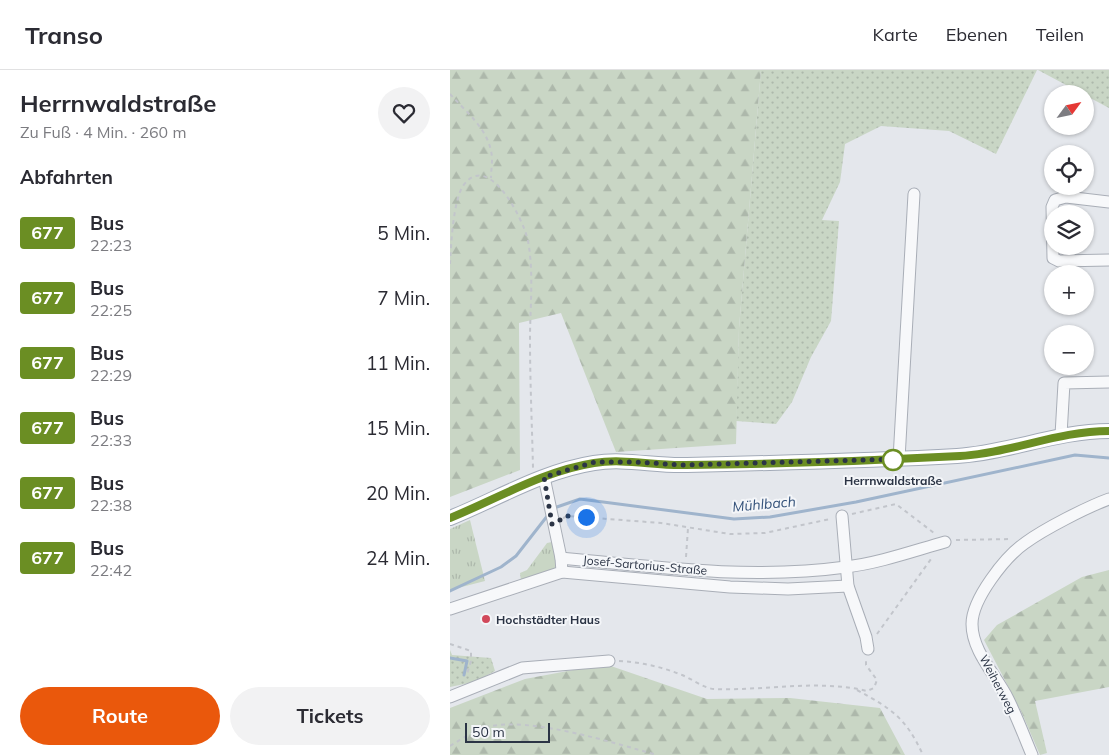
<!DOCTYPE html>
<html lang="de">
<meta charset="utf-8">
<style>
:root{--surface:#fff;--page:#f2f2f3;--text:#2b2b33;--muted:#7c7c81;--line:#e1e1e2;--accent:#ea580c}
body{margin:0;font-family:Mulish,sans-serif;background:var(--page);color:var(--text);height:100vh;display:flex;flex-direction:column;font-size:19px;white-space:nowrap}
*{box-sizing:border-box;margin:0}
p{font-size:16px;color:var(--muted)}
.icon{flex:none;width:28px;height:28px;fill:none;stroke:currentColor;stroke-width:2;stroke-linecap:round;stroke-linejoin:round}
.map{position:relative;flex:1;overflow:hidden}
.panel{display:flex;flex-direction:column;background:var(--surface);width:450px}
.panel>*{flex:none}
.badge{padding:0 10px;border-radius:4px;font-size:18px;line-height:32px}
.needle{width:32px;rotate:57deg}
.fabs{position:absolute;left:594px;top:15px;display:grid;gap:10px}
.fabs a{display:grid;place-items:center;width:50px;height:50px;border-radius:50%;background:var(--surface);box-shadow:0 1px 4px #0004;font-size:25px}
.scale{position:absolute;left:15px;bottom:12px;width:85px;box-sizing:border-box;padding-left:5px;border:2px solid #2b3445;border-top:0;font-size:14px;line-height:18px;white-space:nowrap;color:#2b3445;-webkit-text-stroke:4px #f4f6f9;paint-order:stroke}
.you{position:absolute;width:25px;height:25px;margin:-12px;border:4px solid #fff;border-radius:50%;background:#1a73e8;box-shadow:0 0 0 8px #1a73e833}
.map>.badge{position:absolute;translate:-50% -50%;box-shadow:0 0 0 2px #fff}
h2{padding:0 20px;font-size:19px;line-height:45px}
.round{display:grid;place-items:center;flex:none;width:52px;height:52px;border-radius:26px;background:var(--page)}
.head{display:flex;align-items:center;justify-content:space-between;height:85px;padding:0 20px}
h1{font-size:24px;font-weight:700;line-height:38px}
.action{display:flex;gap:10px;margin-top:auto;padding:10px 20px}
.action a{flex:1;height:58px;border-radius:30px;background:var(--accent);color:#fff;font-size:20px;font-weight:700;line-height:58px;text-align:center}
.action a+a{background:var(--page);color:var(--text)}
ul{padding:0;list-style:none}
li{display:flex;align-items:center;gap:15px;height:65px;padding:0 20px}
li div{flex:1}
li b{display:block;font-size:19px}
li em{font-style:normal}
li .badge{min-width:55px;font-weight:700;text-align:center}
header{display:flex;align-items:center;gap:30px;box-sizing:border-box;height:70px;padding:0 25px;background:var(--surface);border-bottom:1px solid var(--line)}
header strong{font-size:24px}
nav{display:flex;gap:28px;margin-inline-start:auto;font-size:18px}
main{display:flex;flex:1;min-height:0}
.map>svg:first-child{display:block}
</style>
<header>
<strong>Transo</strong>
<nav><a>Karte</a><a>Ebenen</a><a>Teilen</a></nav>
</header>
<main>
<section class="panel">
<div class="head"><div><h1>Herrnwaldstraße</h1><p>Zu Fuß · 4 Min. · 260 m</p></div><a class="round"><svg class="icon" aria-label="heart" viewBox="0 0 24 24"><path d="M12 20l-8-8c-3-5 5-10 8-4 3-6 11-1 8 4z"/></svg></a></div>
<h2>Abfahrten</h2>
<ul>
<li><span class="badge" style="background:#6b8e23;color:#fff">677</span><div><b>Bus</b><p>22:23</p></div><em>5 Min.</em></li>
<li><span class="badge" style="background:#6b8e23;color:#fff">677</span><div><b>Bus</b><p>22:25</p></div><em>7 Min.</em></li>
<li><span class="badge" style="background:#6b8e23;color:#fff">677</span><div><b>Bus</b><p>22:29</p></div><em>11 Min.</em></li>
<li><span class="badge" style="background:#6b8e23;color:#fff">677</span><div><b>Bus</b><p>22:33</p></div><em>15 Min.</em></li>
<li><span class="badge" style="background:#6b8e23;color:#fff">677</span><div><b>Bus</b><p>22:38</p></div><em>20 Min.</em></li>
<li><span class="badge" style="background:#6b8e23;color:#fff">677</span><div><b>Bus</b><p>22:42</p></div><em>24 Min.</em></li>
</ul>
<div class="action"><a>Route</a><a>Tickets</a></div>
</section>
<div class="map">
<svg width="659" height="685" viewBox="0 0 659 685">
<defs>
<pattern id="grass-dots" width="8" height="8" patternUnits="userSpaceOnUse" patternTransform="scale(1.25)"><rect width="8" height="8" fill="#c9d6c5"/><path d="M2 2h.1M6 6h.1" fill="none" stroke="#adb8ab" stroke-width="1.8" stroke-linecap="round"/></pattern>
<pattern id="forest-firs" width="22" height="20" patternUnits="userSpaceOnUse" patternTransform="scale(1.25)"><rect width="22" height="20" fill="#c9d6c5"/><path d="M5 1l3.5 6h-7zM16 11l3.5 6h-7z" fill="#adb8ab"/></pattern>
<pattern id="park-tufts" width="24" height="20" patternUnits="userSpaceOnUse" patternTransform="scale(1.25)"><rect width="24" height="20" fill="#c9d6c5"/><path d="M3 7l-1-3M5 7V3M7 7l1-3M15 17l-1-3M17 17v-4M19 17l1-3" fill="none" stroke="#adb8ab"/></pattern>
</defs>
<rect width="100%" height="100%" fill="#e4e7ec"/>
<g fill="url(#grass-dots)">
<path d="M311,0h276l-41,84 -47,-23 -68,-5 -36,18 -5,38 -18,38 17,1 -8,100 -20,36 -19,45 -16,22 -40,-3 3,-93z"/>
<path d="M588,0h71v38z"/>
<path d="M0,580l2,5 39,3 4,13 -21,11 -24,5z"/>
</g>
<g fill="url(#forest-firs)">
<path d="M0,0h311l-22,258 -3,116 -120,8 -55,-139 -42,10 1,147 -70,27z"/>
<path d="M659,500v117l-74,14 12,52 -7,2 -19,-44 -37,-71 13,-15 85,-48z"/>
<path d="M155,594l102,35 83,-1 90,10 25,47h-455v-47l75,-29z"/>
</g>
<g fill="url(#park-tufts)">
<path d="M20,450l15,61 -35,9v-61z"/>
<path d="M102,472l6,23 -2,6 -35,10 -1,-8 7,-3 20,-27z"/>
</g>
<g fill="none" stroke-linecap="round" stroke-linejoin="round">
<g stroke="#9fb4cc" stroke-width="3">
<path d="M104,438l26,-9 154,20 36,-2 86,-15 219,-47 34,3"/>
<path d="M0,521l51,-24 15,-11 32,-41"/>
<path d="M0,588l17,3 -3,14"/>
</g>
<g stroke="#a9aeb7" stroke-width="13">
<g id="minor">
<path d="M659,132l-43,-5 -11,3 -3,7 1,51 6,3 50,-1"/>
<path d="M611,365l3,-52 45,-1"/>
<path d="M449,389l15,-265"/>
<path d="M392,446l6,70 18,51 2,12"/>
<path d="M111,488c94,9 190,22 285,9 33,-4 67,-16 99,-25"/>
<path d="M112,502l168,15 58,2 60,-3"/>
<path d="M0,539l112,-37 -1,-14 -17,-81"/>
<path d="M0,627l72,-29 87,-7"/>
<path d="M582,685c-8,-19 -15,-38 -24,-56 -11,-23 -36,-47 -36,-75 0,-25 33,-67 53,-81 19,-14 62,-36 84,-44"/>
</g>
</g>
<g stroke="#a3abb8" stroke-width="16">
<path id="major" d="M0,448c47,-19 93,-47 144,-55 30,-5 61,3 91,2 90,-2 181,-4 272,-9 51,-3 100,-25 152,-25"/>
</g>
<g stroke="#c2c5cb" stroke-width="2" stroke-dasharray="4 4" stroke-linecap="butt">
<path d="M0,24c17,19 41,37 42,65 0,6 -1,13 -1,19"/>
<path d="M0,194c1,-18 3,-63 13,-78 25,-37 61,34 65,55 6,32 2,66 2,98 0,43 2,86 3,129"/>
<path d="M402,444l44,-10 38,29"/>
<path d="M113,448l5,-2 93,7 69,11 35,-1 65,-14"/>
<path d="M506,470l55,-1"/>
<path d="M236,487l2,-29"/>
<path d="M427,564l54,-75"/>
<path d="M0,574l21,7v10l-4,13"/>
<path d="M169,591c22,1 43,6 63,14 10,4 21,13 32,14 50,2 104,-10 153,2l7,-3 3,-8 -11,-15v-5"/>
<path d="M407,620c35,19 49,28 66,65"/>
<path d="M0,676c12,-7 24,-16 37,-19 42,-11 127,16 170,28"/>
</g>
<use href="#minor" stroke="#f7f8fa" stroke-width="11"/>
<use href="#major" stroke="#fff" stroke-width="14"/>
</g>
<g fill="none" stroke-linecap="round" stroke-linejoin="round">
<g stroke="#fff" stroke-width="11">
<path id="line" d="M0,448c47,-19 93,-47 144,-55 30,-5 61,3 91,2 92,-1 184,-4 275,-9 51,-3 98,-25 149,-25"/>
</g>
<use href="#line" stroke="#6b8e23" stroke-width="8"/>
<path stroke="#2b3445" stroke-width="5" stroke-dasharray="0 9" d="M136,447l-18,-1 -16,8 -8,-47 51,-15h41l46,3 217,-6 -6,1"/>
</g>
<circle fill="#fff" stroke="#6b8e23" stroke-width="2.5" cx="443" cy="390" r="10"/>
<circle fill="#d1495b" stroke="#f4f6f9" stroke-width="2" cx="36" cy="549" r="5"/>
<g text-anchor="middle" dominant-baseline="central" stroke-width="4" stroke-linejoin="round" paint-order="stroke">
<g font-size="12" font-weight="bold" fill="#2b3445" stroke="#f4f6f9">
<text x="443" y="410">Herrnwaldstraße</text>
</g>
<g font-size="12" fill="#2b3445" stroke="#f4f6f9">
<text transform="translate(195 495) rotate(5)">Josef-Sartorius-Straße</text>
<text transform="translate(548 614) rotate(62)">Weiherweg</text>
</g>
<g font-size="12" font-weight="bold" fill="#2b3445" stroke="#f4f6f9" text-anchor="start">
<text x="46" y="549">Hochstädter Haus</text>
</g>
<g font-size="14" font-style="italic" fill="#34527a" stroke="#f4f6f9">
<text transform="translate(314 434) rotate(-5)">Mühlbach</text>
</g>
</g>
</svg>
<div class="fabs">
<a><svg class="needle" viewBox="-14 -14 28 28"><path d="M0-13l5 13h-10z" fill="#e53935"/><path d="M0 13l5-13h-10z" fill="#7c7c81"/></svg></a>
<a><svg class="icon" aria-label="locate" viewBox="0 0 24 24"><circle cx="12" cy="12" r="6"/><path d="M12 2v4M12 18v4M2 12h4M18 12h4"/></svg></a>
<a><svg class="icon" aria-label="layers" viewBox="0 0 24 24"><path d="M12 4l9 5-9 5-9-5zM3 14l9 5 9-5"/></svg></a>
<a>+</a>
<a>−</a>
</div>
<div class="scale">50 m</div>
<div class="you" style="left:136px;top:447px"></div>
</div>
</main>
